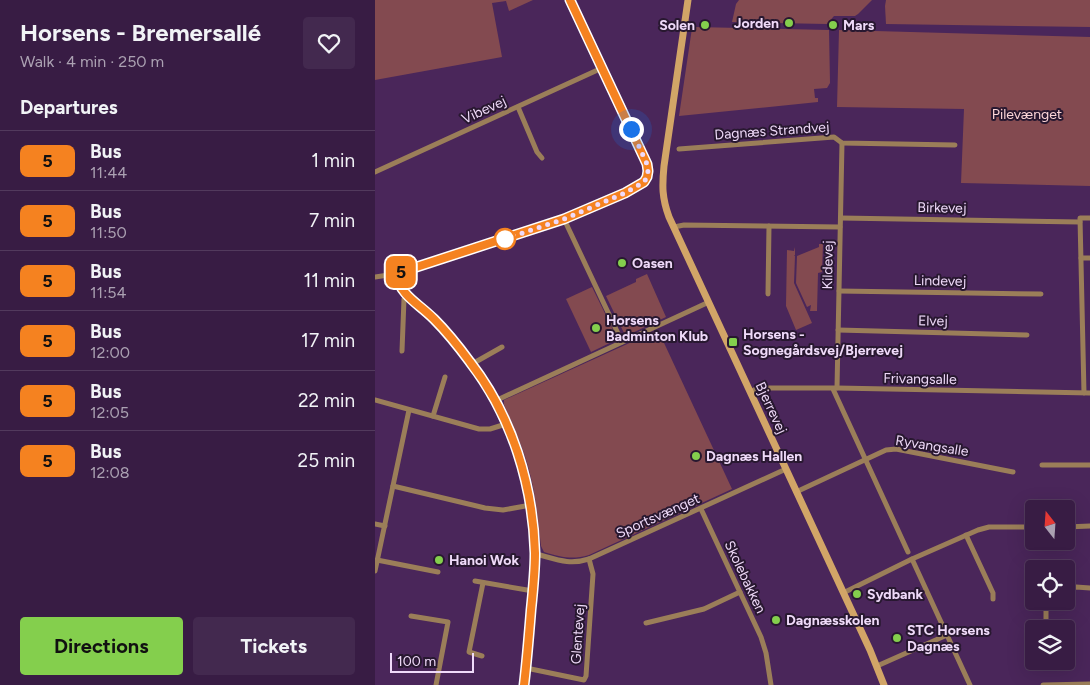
<!DOCTYPE html>
<meta charset="utf-8">
<style>
:root{--surface:#381c44;--page:#43294f;--text:#f1f3f6;--muted:#aba1b2;--line:#523a5d;--accent:#84cf4d}
body{margin:0;font-family:Figtree,sans-serif;background:var(--page);color:var(--text);height:100vh;display:flex;flex-direction:column;font-size:19px;white-space:nowrap}
*{box-sizing:border-box;margin:0}
p{font-size:16px;color:var(--muted)}
.icon{flex:none;width:28px;height:28px;fill:none;stroke:currentColor;stroke-width:2;stroke-linecap:round;stroke-linejoin:round}
.map{position:relative;flex:1;overflow:hidden}
.side{display:flex;flex-direction:column;background:var(--surface);width:375px}
.side>*{flex:none}
.badge{padding:0 10px;border-radius:8px;font-size:18px;line-height:32px}
.needle{width:32px;rotate:343deg}
.controls{position:absolute;left:650px;top:500px;display:grid;gap:10px}
.controls a{display:grid;place-items:center;width:50px;height:50px;border-radius:5px;background:var(--surface);box-shadow:0 5px 20px #0002,0 0 0 1px var(--line);font-size:25px}
.scale{position:absolute;left:15px;bottom:12px;width:84px;box-sizing:border-box;padding-left:5px;border:2px solid #efdaf9;border-top:0;font-size:14px;line-height:18px;white-space:nowrap;color:#efdaf9;-webkit-text-stroke:4px #281830;paint-order:stroke}
.you{position:absolute;width:25px;height:25px;margin:-12px;border:4px solid #fff;border-radius:50%;background:#1a73e8;box-shadow:0 0 0 8px #1a73e833}
.map>.badge{position:absolute;translate:-50% -50%;box-shadow:0 0 0 2px #fff}
h2{padding:0 20px;font-size:19px;line-height:45px}
.round{display:grid;place-items:center;flex:none;width:52px;height:52px;border-radius:5px;background:var(--page)}
.head{display:flex;align-items:center;justify-content:space-between;height:85px;padding:0 20px}
h1{font-size:24px;font-weight:700;line-height:38px}
.primary-button{display:flex;gap:10px;margin-top:auto;padding:10px 20px}
.primary-button a{flex:1;height:58px;border-radius:5px;background:var(--accent);color:#111;font-size:20px;font-weight:700;line-height:58px;text-align:center}
.primary-button a+a{background:var(--page);color:var(--text)}
ul{padding:0;list-style:none}
li{display:flex;align-items:center;gap:15px;height:60px;padding:0 20px;border-top:1px solid var(--line)}
li div{flex:1}
li b{display:block;font-size:19px}
li em{font-style:normal}
li .badge{min-width:55px;font-weight:700;text-align:center}
main{display:flex;flex:1;min-height:0}
.map>svg:first-child{display:block}
</style>
<main>
<section class="side">
<div class="head"><div><h1>Horsens - Bremersallé</h1><p>Walk · 4 min · 250 m</p></div><a class="round"><svg class="icon" aria-label="heart" viewBox="0 0 24 24"><path d="M12 20l-8-8c-3-5 5-10 8-4 3-6 11-1 8 4z"/></svg></a></div>
<h2>Departures</h2>
<ul>
<li><span class="badge" style="background:#f58220;color:#111">5</span><div><b>Bus</b><p>11:44</p></div><em>1 min</em></li>
<li><span class="badge" style="background:#f58220;color:#111">5</span><div><b>Bus</b><p>11:50</p></div><em>7 min</em></li>
<li><span class="badge" style="background:#f58220;color:#111">5</span><div><b>Bus</b><p>11:54</p></div><em>11 min</em></li>
<li><span class="badge" style="background:#f58220;color:#111">5</span><div><b>Bus</b><p>12:00</p></div><em>17 min</em></li>
<li><span class="badge" style="background:#f58220;color:#111">5</span><div><b>Bus</b><p>12:05</p></div><em>22 min</em></li>
<li><span class="badge" style="background:#f58220;color:#111">5</span><div><b>Bus</b><p>12:08</p></div><em>25 min</em></li>
</ul>
<div class="primary-button"><a>Directions</a><a>Tickets</a></div>
</section>
<div class="map">
<svg width="715" height="685" viewBox="0 0 715 685">
<rect width="100%" height="100%" fill="#4a265a"/>
<g fill="#834a50">
<path d="M0,0h158l-24,11 -3,-10 -14,2 10,54 -127,23z"/>
<path d="M364,0h133l-14,14 -3,2h-21l-7,8 -95,-2 4,-18z"/>
<path d="M511,0h204v27l-204,-3 -1,-18z"/>
<path d="M320,27l134,3 1,53 -3,5 -13,1 1,9h3v4l-139,14 13,-88z"/>
<path d="M464,30l251,7v149l-129,-3 3,-74 -127,-2z"/>
<path d="M444,244h4l-1,28 -4,1 -1,38h-7l1,-6 -4,2 -11,-24 1,-27 22,-9z"/>
<path d="M420,247v8h-1l1,1 -1,27 18,40 -16,7 -10,-24 1,-56 7,1z"/>
<path d="M272,274l19,43 -38,18 -4,-2 -18,-37 30,-14v-3z"/>
<path d="M217,287l24,49 -2,5 -23,11 -25,-53z"/>
<path d="M283,330l74,159 -143,66c-17,5 -28,2 -45,-3l-3,-6c-3,-25 -5,-51 -12,-76 -6,-23 -16,-44 -25,-65v-5z"/>
</g>
<g fill="none" stroke-linecap="round" stroke-linejoin="round">
<g stroke="#9b7e59" stroke-width="5">
<path d="M143,107l19,45 5,6"/>
<path d="M304,149l155,-12 8,6 113,2"/>
<path d="M0,172l227,-104"/>
<path d="M466,218l239,4"/>
<path d="M189,219l58,123"/>
<path d="M299,227l10,-2 156,2"/>
<path d="M706,258h9"/>
<path d="M20,274c8,23 22,29 39,45 13,14 25,28 36,43 42,54 63,123 65,191 0,20 -2,40 -4,60 -2,24 -4,48 -7,72"/>
<path d="M0,277l20,-3 21,-6 148,-49 61,-26 19,-11 3,-5 1,-6 -1,-7 -77,-164"/>
<path d="M464,291l202,3"/>
<path d="M393,294l1,-68"/>
<path d="M463,330l189,5"/>
<path d="M27,351l2,-52 3,-3"/>
<path d="M97,364l30,-17"/>
<path d="M462,388l5,-245"/>
<path d="M458,389l75,163"/>
<path d="M375,392l8,-4h79l253,5"/>
<path d="M709,393l-4,-175h10"/>
<path d="M0,400l104,29h11l16,-5"/>
<path d="M120,401l214,-99"/>
<path d="M58,416l12,-39"/>
<path d="M667,465h48"/>
<path d="M18,486l92,22 18,2 28,-5"/>
<path d="M421,492l90,-42 10,-1 117,23"/>
<path d="M326,509l60,128 5,16 5,32"/>
<path d="M0,524l10,2"/>
<path d="M691,527l24,-1"/>
<path d="M591,535l27,58v6"/>
<path d="M160,555h5c18,5 30,10 49,4l197,-90"/>
<path d="M537,559l58,126"/>
<path d="M2,560l61,12"/>
<path d="M0,571l34,-161"/>
<path d="M100,581l58,10"/>
<path d="M691,589l10,-2 14,1"/>
<path d="M468,593l69,-34 66,-29 11,-3h45"/>
<path d="M36,616l37,6 -12,63"/>
<path d="M271,623l58,-14 36,-17"/>
<path d="M671,627v-19l3,-7"/>
<path d="M107,656l-13,-4 14,-69"/>
<path d="M502,666l70,-31"/>
<path d="M151,668l58,12 2,-4 7,-102 -4,-15"/>
<path d="M668,685l47,-1"/>
</g>
<path stroke="#d2a567" stroke-width="7" d="M313,0l-24,166c-2,20 -2,32 5,51l201,433 14,35"/>
</g>
<g fill="none" stroke-linecap="round" stroke-linejoin="round">
<g stroke="#fff" stroke-width="11">
<path id="line" d="M149,685c3,-25 5,-50 7,-75 2,-19 4,-38 4,-57 -2,-68 -23,-137 -65,-191 -11,-15 -23,-30 -36,-43 -17,-17 -31,-21 -39,-45l169,-55 61,-26 19,-11 3,-5 1,-6 -1,-7 -77,-164"/>
</g>
<use href="#line" stroke="#f58220" stroke-width="8"/>
<path stroke="#efdaf9" stroke-width="5" stroke-dasharray="0 9" d="M130,239l59,-20 61,-26 19,-11 3,-5 1,-6 -1,-7 -16,-35"/>
</g>
<g fill="#84cf4d" stroke="#281830" stroke-width="2">
<circle cx="414" cy="23" r="5"/>
<circle cx="330" cy="25" r="5"/>
<circle cx="458" cy="25" r="5"/>
<circle cx="247" cy="263" r="5"/>
<circle cx="221" cy="328" r="5"/>
<rect x="353" y="337" width="10" height="10" rx="2.5"/>
<circle cx="321" cy="456" r="5"/>
<circle cx="64" cy="560" r="5"/>
<circle cx="482" cy="594" r="5"/>
<circle cx="401" cy="620" r="5"/>
<circle cx="522" cy="638" r="5"/>
</g>
<circle fill="#fff" stroke="#f58220" stroke-width="2.5" cx="130" cy="239" r="10"/>
<g text-anchor="middle" dominant-baseline="central" stroke-width="4" stroke-linejoin="round" paint-order="stroke">
<g font-size="14" font-weight="bold" fill="#efdaf9" stroke="#281830" text-anchor="start">
<text x="404" y="23" text-anchor="end">Jorden</text>
<text x="320" y="25" text-anchor="end">Solen</text>
<text x="468" y="25">Mars</text>
<text x="257" y="263">Oasen</text>
<text x="231" y="320">Horsens<tspan x="231" dy="16">Badminton Klub</tspan></text>
<text x="368" y="334">Horsens -<tspan x="368" dy="16">Sognegårdsvej/Bjerrevej</tspan></text>
<text x="331" y="456">Dagnæs Hallen</text>
<text x="74" y="560">Hanoi Wok</text>
<text x="492" y="594">Sydbank</text>
<text x="411" y="620">Dagnæsskolen</text>
<text x="532" y="630">STC Horsens<tspan x="532" dy="16">Dagnæs</tspan></text>
</g>
<g font-size="14" fill="#efdaf9" stroke="#281830">
<text transform="translate(109 110) rotate(-25)">Vibevej</text>
<text transform="translate(397 131) rotate(-4)">Dagnæs Strandvej</text>
<text transform="translate(567 208) rotate(1)">Birkevej</text>
<text transform="translate(453 265) rotate(-89)">Kildevej</text>
<text transform="translate(565 281) rotate(1)">Lindevej</text>
<text transform="translate(558 321) rotate(1)">Elvej</text>
<text transform="translate(545 379) rotate(1)">Frivangsalle</text>
<text transform="translate(396 408) rotate(65)">Bjerrevej</text>
<text transform="translate(557 446) rotate(9)">Ryvangsalle</text>
<text transform="translate(283 516) rotate(-24)">Sportsvænget</text>
<text transform="translate(370 577) rotate(65)">Skolebakken</text>
<text transform="translate(203 634) rotate(-86)">Glentevej</text>
</g>
<g font-size="14" fill="#fcd5d7" stroke="#281830">
<text x="652" y="114">Pilevænget</text>
</g>
</g>
</svg>
<div class="controls">
<a><svg class="needle" viewBox="-14 -14 28 28"><path d="M0-13l5 13h-10z" fill="#e53935"/><path d="M0 13l5-13h-10z" fill="#aba1b2"/></svg></a>
<a><svg class="icon" aria-label="locate" viewBox="0 0 24 24"><circle cx="12" cy="12" r="6"/><path d="M12 2v4M12 18v4M2 12h4M18 12h4"/></svg></a>
<a><svg class="icon" aria-label="layers" viewBox="0 0 24 24"><path d="M12 4l9 5-9 5-9-5zM3 14l9 5 9-5"/></svg></a>
</div>
<div class="scale">100 m</div>
<div class="you" style="left:256px;top:129px"></div>
<b class="badge" style="left:26px;top:272px;background:#f58220;color:#111">5</b>
</div>
</main>
